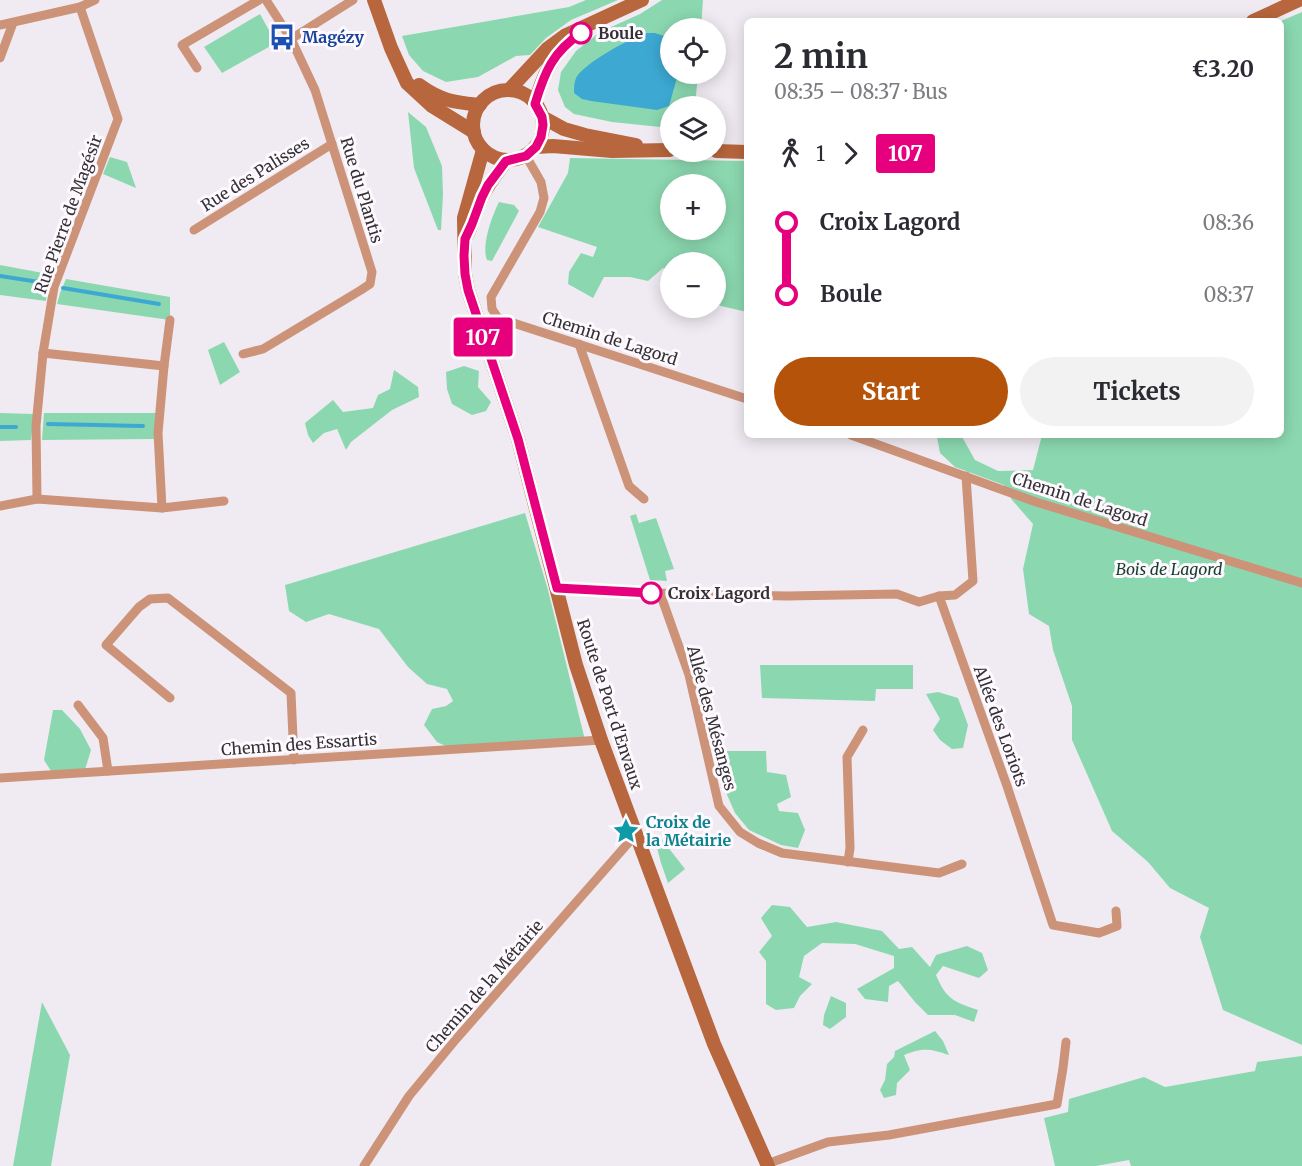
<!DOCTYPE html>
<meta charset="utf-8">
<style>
:root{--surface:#fff;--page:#f2f2f3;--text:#2b2b33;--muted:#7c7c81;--accent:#b45309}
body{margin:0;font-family:Merriweather,serif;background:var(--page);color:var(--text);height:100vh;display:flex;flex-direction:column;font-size:22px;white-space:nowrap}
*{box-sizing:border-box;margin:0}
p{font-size:20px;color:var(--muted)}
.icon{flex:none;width:33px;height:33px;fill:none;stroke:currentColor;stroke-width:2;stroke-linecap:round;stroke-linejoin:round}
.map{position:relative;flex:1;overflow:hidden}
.sheet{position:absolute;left:744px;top:18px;width:540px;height:420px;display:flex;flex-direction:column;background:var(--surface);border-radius:9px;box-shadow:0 3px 15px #0003}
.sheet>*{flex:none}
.badge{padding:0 12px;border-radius:4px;font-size:21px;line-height:39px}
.buttons{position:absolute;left:660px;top:18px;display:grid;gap:12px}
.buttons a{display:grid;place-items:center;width:66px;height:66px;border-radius:50%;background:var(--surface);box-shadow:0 3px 15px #0003;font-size:30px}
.map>.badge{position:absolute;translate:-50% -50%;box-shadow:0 0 0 3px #fff}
.legs{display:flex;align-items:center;gap:9px;height:66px;padding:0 30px;font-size:20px}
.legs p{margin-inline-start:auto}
.head{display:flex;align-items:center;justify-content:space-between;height:102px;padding:0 30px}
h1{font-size:33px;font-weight:700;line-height:45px}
.cta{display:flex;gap:12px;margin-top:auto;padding:12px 30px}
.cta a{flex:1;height:69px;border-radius:36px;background:var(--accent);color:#fff;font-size:24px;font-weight:700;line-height:69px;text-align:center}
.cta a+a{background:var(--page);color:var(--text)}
ul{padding:0 30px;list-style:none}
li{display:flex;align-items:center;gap:21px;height:72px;font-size:22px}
li i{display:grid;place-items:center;width:9px;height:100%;margin:0 8px;background:currentColor}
li i::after{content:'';width:15px;height:15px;margin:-8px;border:4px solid;border-radius:50%;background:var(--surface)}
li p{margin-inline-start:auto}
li:first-child i{background:linear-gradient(#0000 50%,currentColor 0)}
li:last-child i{background:linear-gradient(currentColor 50%,#0000 0)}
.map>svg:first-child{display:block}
</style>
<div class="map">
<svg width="1302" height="1166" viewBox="0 0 1302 1166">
<rect width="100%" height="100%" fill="#f0ebf2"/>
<g fill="#8bd8b0" fill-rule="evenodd">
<path d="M586,0h32l-47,20 -25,18 -16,17 -14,1 -38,21 -32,5 -23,-11 -14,-16 -7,-19 167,-29z"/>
<path d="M662,0h41l-2,28h-31v46h28l-3,32h-25v22l-58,-6 -38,-8 -9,-7 -7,-17 3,-18 15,-21 24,-19 40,-18z"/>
<path d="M1302,12v1033l-79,-35 -23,-73 9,-29 -39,-20 -22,-26 -36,-31 -40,-91v-34l-19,-56 -4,-24 -20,-12 -6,-45 10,-45 -21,-24 -8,-15 -49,-18 -15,-14 -3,-16 24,-2 14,25 23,11 35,-1 9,-35h239v-414z"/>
<path d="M260,14l16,29 -54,30 -18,-26z"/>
<path d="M408,112l18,15 16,39 1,29 -2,35h-3l-24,-62z"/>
<path d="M110,157l17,5 9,26 -33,-14z"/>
<path d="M570,158l177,3v151l-26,-6 -5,-3v-41h-46v9l-7,-3 -15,13 -18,-4h-26l-11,21 -25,-14 1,-12 12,-19 12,4 4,-10 -59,-20 30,-54zM670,184h46v46h-46z"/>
<path d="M499,202l15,3 5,6 -27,50 -5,-1c-6,-15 5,-44 12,-58z"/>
<path d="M0,265l54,10 -7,18 -1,8 -46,-6z"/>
<path d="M66,279l104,18v23l-113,-16 3,-11z"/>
<path d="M224,342l16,30 -20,13 -12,-35z"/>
<path d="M464,366l15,5 -1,16 13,15 -5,9 -14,4 -20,-11 -5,-15 -1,-17z"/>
<path d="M394,370l24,17 1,10 -27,13 -41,32 -5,8 -9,-21 -13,4 -11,10 -5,-8 -3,-12 28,-23 10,12 30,-4 5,-13 12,-6z"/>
<path d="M0,413l34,1 -3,26 -31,1z"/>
<path d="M44,413h113l-2,26 -113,1z"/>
<path d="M525,513l23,77 37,150 -133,9 -15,-7 -13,-17 8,-16 14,-3 7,-5 -6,-12 -20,-5 -19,-17 -29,-38 -50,-15 -23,8 -17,-11 -4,-26z"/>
<path d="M636,514l3,9 17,-5 18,51 -9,2 2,10 -17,-1 -20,-64z"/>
<path d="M760,665h153v24h-37l-1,12 -113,-3z"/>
<path d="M938,692l20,6 10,27 -5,23 -11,1 -12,-9 -7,-10 7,-11 -14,-25z"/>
<path d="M53,710h9l18,19 11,21 -7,23 -33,-2 -7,-11z"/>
<path d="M714,751h52l1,21 19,3 5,22 -14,7 2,7 19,2 7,17 -7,18 -17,-3 -32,-15 -14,-17 -10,-23z"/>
<path d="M660,837l25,32 -17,14 -7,-20 -6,-23z"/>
<path d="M772,905l18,2 17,20 29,-5 46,9 17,18 13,-2 18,20 6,-12 31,-9 15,7 6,17 -9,8 -36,-12 -7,9c10,24 18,27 42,35l-4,12 -19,-7h-27l-13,-13 -17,-21 -9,5 -1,16 -23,-3 -8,-10 37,-21v-12l-39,-12 -33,-1 -18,13 -5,21 13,7 -12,12 -6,12 -18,2 -10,-6v-43l-7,-9 13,-16 -11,-18z"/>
<path d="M831,996l15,7v14l-16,12 -7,-4 1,-10z"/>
<path d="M42,1002l28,53 -19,111h-38z"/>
<path d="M935,1031l8,10 6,14c-18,-6 -26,-8 -45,0l6,15 -13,13 -1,12 -12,3 -4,-8 5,-10 2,-16 7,-7 1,-6z"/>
<path d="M1302,1056v110h-171l-2,-6 -33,6h-41l-11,-48 24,-6 1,-13 75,-22 21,10 90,-16 2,-9z"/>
</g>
<path fill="#3da9d3" d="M645,33h10l15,5v36h8l-9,32 -12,4 -66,-9 -9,-2 -8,-6c0,-5 0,-10 2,-15 8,-15 52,-38 69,-45z"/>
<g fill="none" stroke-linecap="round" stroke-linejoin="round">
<g stroke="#3da9d3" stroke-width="4">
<path d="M0,276l39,6"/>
<path d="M63,288l96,16"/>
<path d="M48,424l95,2"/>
<path d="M0,427h16"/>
</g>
<g stroke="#cc9379" stroke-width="9">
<path d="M266,0l25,39"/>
<path d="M0,25l80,-18 15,-7"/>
<path d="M0,58l13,-35"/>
<path d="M197,68l-15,-23 77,-45"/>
<path d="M526,156l15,26 3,16 -4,14 -49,85 1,12 6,9 249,81"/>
<path d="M194,230l138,-86"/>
<path d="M579,344l50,142 15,13"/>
<path d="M43,353l121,13"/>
<path d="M243,354l20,-5 98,-59 9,-6 2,-12 -57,-182 -24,-51 62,-39"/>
<path d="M851,435l185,67 266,81"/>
<path d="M966,476l7,105 -18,14 -16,1 68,190 46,139 46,8 18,-7 -1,-15"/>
<path d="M37,499l-1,-73 7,-73 11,-66 64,-168 -38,-112"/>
<path d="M0,506l37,-7 125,9 62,-7"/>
<path d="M162,508l-4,-75 6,-67 6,-46"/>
<path d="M557,588l103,5 127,3 110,-2 22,8 20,-6"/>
<path d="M660,593l29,82 30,131 21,26 18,11 24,10 157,20 23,-9"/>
<path d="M170,698l-64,-53 33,-38 11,-8 18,-1 123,95 3,67"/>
<path d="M78,705l25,33 5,33"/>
<path d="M0,778l601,-38"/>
<path d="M848,862l2,-14 -3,-91 16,-27"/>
<path d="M767,1164l61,-22 61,-7 168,-31 6,-36 3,-26"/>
<path d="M364,1166l45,-70 48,-58 180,-205"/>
</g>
<g stroke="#b7663d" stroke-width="14">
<path d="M374,0l17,48 16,35 25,23 42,26"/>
<path d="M1253,21l46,-21"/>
<path d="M419,85c22,16 35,17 61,20"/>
<path d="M509,90l38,-41 19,-14 76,-35"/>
<circle cx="508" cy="125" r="35"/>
<path d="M535,103c7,-24 16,-47 37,-64"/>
<path d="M542,117l22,12 21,6 51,10"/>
<path d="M536,147l17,-1 59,5 58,-1"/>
<path d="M483,150l-19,68 1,56 3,16 50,149 58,226 25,75 113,304 54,122"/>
<path d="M716,151l31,1"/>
<path d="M466,237c7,-13 10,-27 16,-40 6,-13 16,-25 24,-36"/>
</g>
</g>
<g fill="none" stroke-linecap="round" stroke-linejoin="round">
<g stroke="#fff" stroke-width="14">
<path id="line-1" d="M581,33c-28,19 -36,38 -46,71l7,13 1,8 -2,12 -5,10 -10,9 -20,5 -18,24 -6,12 -10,27 -7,15 -1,17 1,18 3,16 50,149 39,149 94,5"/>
</g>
<use href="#line-1" stroke="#e6007e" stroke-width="9"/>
</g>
<defs>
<g id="bus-bare" transform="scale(2.07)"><path d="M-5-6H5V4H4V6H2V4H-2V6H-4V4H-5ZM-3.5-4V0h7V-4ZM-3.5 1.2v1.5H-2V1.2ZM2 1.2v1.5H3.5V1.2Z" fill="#1a4fb4" stroke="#fdf9fe" stroke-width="2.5" paint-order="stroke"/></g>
<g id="sight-bare" transform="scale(2.07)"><path d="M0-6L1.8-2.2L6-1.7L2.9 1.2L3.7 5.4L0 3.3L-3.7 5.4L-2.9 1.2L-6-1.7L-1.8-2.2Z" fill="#0f9aa8" stroke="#fdf9fe" stroke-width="2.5" paint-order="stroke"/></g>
</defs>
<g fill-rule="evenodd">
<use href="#bus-bare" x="282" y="37"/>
<use href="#sight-bare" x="626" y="831"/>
</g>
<g fill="#fff" stroke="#e6007e" stroke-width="3">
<circle cx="581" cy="33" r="10"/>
<circle cx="651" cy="593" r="10"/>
</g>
<g text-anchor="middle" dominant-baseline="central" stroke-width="6" stroke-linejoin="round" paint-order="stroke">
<g font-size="16" font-weight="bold" fill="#333133" stroke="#fdf9fe" text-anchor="start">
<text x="598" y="33">Boule</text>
<text x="668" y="593">Croix Lagord</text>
</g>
<g font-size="16" font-weight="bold" fill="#164399" stroke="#fdf9fe" text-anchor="start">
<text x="302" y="37">Magézy</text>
</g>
<g font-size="16" fill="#333133" stroke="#fdf9fe">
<text transform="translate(255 174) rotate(-32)">Rue des Palisses</text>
<text transform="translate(362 190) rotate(73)">Rue du Plantis</text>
<text transform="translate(68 214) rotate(-70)">Rue Pierre de Magésir</text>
<text transform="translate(610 338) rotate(18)">Chemin de Lagord</text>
<text transform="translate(1080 499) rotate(18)">Chemin de Lagord</text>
<text transform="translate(610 704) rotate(72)">Route de Port d'Envaux</text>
<text transform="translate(712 718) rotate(75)">Allée des Mésanges</text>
<text transform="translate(1001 726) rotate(70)">Allée des Loriots</text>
<text transform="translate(299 744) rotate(-4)">Chemin des Essartis</text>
<text transform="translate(484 986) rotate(-49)">Chemin de la Métairie</text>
</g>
<g font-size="16" font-style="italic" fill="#153e2b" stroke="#fdf9fe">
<text x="1169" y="569">Bois de Lagord</text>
</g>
<g font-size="16" font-weight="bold" fill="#0d838f" stroke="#fdf9fe" text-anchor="start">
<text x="646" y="822">Croix de<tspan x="646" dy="18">la Métairie</tspan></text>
</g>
</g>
</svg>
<div class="buttons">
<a><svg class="icon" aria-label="locate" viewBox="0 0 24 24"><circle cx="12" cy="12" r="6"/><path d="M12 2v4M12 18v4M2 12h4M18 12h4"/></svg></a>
<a><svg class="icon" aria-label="layers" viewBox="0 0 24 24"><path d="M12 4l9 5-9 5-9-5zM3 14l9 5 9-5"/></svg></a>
<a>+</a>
<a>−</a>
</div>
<b class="badge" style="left:483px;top:337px;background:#e6007e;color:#fff">107</b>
<section class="sheet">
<div class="head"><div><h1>2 min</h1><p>08:35 – 08:37 · Bus</p></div><b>€3.20</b></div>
<div class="legs"><svg class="icon" aria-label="walk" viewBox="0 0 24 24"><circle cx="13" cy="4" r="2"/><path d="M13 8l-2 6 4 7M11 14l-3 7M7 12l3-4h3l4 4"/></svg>1<svg class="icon" aria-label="forward" viewBox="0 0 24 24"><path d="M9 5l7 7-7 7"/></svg><b class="badge" style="background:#e6007e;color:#fff">107</b></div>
<ul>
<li><i style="color:#e6007e"></i><b>Croix Lagord</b><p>08:36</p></li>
<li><i style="color:#e6007e"></i><b>Boule</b><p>08:37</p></li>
</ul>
<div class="cta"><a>Start</a><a>Tickets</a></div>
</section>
</div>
